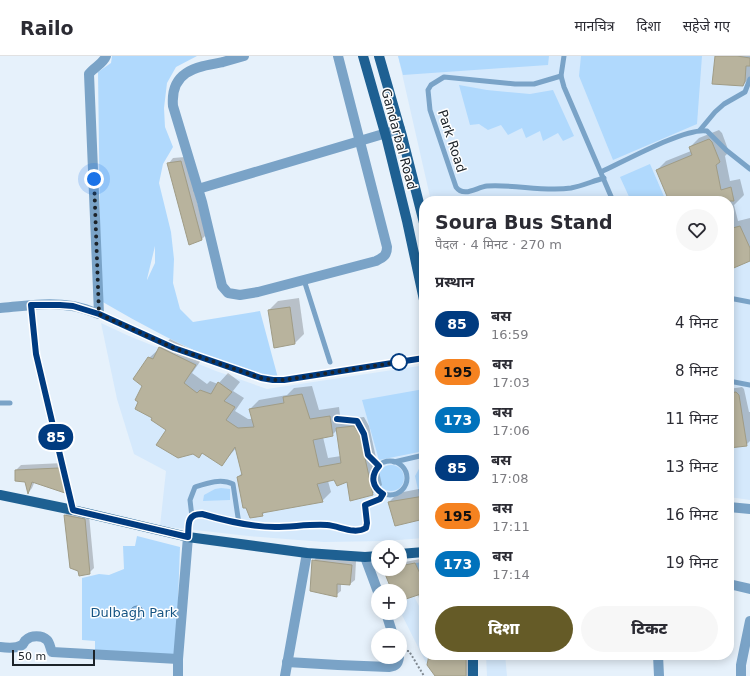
<!DOCTYPE html>
<html lang="hi">
<meta charset="utf-8">
<style>
:root{--surface:#fff;--page:#f7f7f7;--text:#2b2b33;--muted:#7c7c81;--line:#e1e1e2;--accent:#655b27}
body{margin:0;font-family:"DejaVu Sans","Noto Sans Devanagari",sans-serif;background:var(--page);color:var(--text);height:100vh;display:flex;flex-direction:column;font-size:15px;white-space:nowrap}
*{box-sizing:border-box;margin:0}
p{font-size:13px;color:var(--muted)}
.icon{flex:none;width:22px;height:22px;fill:none;stroke:currentColor;stroke-width:2;stroke-linecap:round;stroke-linejoin:round}
.map{position:relative;flex:1;overflow:hidden}
.details{position:absolute;left:419px;top:140px;width:315px;height:464px;display:flex;flex-direction:column;background:var(--surface);border-radius:16px;box-shadow:0 2px 10px #0003}
.details>*{flex:none}
.badge{padding:0 8px;border-radius:13px;font-size:14px;line-height:26px}
.fabs{position:absolute;left:371px;top:484px;display:grid;gap:8px}
.fabs a{display:grid;place-items:center;width:36px;height:36px;border-radius:50%;background:var(--surface);box-shadow:0 2px 10px #0003;font-size:20px}
.scale{position:absolute;left:12px;bottom:10px;width:83px;box-sizing:border-box;padding-left:4px;border:2px solid #1c2329;border-top:0;font-size:11px;line-height:14px;white-space:nowrap;color:#1c2329;-webkit-text-stroke:3px #fff;paint-order:stroke}
.you{position:absolute;width:20px;height:20px;margin:-10px;border:3px solid #fff;border-radius:50%;background:#1a73e8;box-shadow:0 0 0 6px #1a73e833}
.map>.badge{position:absolute;translate:-50% -50%;box-shadow:0 0 0 2px #fff}
h2{padding:0 16px;font-size:15px;line-height:36px}
.round{display:grid;place-items:center;flex:none;width:42px;height:42px;border-radius:21px;background:var(--page)}
.overview{display:flex;align-items:center;justify-content:space-between;height:68px;padding:0 16px}
h1{font-size:19px;font-weight:800;line-height:30px}
.primary-button{display:flex;gap:8px;margin-top:auto;padding:8px 16px}
.primary-button a{flex:1;height:46px;border-radius:24px;background:var(--accent);color:#fff;font-size:16px;font-weight:800;line-height:46px;text-align:center}
.primary-button a+a{background:var(--page);color:var(--text)}
ul{padding:0;list-style:none}
li{display:flex;align-items:center;gap:12px;height:48px;padding:0 16px}
li div{flex:1}
li b{display:block;font-size:15px}
li em{font-style:normal}
li .badge{min-width:44px;font-weight:700;text-align:center}
header{display:flex;align-items:center;gap:24px;box-sizing:border-box;height:56px;padding:0 20px;background:var(--surface);border-bottom:1px solid var(--line)}
header strong{font-size:19px}
nav{display:flex;gap:22px;margin-inline-start:auto;font-size:14px}
.map>svg:first-child{display:block}
</style>
<header>
<strong>Railo</strong>
<nav><a>मानचित्र</a><a>दिशा</a><a>सहेजे गए</a></nav>
</header>
<div class="map">
<svg width="750" height="620" viewBox="0 0 750 620">
<rect width="100%" height="100%" fill="#e6f1fb"/>
<g fill="#d5e9fc">
<path d="M398,0h352v444l-21,-3v-296h-298z"/>
<path d="M101,267l28,13 87,35 51,18 152,-23 5,23v149l-39,3 -61,1 -76,-6 -88,-10 6,-55 -32,-17 -17,-55z"/>
<path d="M414,540l5,10 5,-3v52h42l1,21h-32l-9,-13 -26,-52v-10z"/>
<path d="M486,599h19l2,21h-20z"/>
</g>
<g fill="#b0d9fd" fill-rule="evenodd">
<path d="M112,0h85l-21,11 -9,16 -3,25 1,19 8,20 -10,17 -4,19 12,49 3,27 -1,24 7,26 13,13 67,-11 18,67c-17,-2 -31,-7 -47,-13 -46,-16 -88,-40 -130,-64l-3,-229 13,-9zM155,190v17l-8,17v-1z"/>
<path d="M398,0h151l-1,9 -145,10z"/>
<path d="M581,0h121l-5,68 -84,36 -34,-84z"/>
<path d="M459,29l28,5 43,4 23,-4 21,46 -11,5 -5,-8 -15,8 -3,-10 -14,7 -4,-10 -14,7 -7,-10 -13,5 -9,-6 -9,1z"/>
<path d="M650,108l16,37h-35l-11,-24z"/>
<path d="M424,333v62l-45,9 -17,-60z"/>
<circle cx="391" cy="422" r="13"/>
<path d="M424,410v26l-5,2 -4,-18 5,-9z"/>
<path d="M221,432l9,1v11l-27,1 1,-6 11,-6z"/>
<path d="M137,480l43,11 -4,109 -81,-4v-11l-13,-1v-62l17,-4 10,1 15,-6 -1,-23h12z"/>
<path d="M424,506v20l-9,-19z"/>
</g>
<circle fill="#7cb4e6" stroke="#5f88ad" cx="137" cy="557" r="7"/>
<g fill="#0003" fill-rule="evenodd">
<path d="M716,0h34v22l-7,7z"/>
<path d="M719,74l3,3 7,19 -4,4 5,25 10,-2 4,16 -10,10 4,16 12,-3v42l-21,9v-68h-47l-25,-31 9,-9 25,-10 -1,-4 9,-9z"/>
<path d="M185,101l21,78 -5,5 -32,-77 4,-5z"/>
<path d="M299,242l5,36 -9,9 -20,4 -6,-37 9,-9z"/>
<path d="M170,283l34,17 -12,17 15,11 3,-3 8,3 10,-11 12,9 -7,9 11,7 -9,13 13,8h5l-3,-10 9,-9 28,-5 7,-7 18,-2 7,24 20,-3 2,17 5,-5 18,-2 5,9 13,59 -10,9 -25,-13 -12,-2 -7,2 3,11 -9,9 -56,10 -4,4 -24,-38 4,-4 -5,-26 -15,17 -19,-12 -4,5 -32,-27 -24,-45 6,-27zM337,374l4,26 -13,2 -5,-21 9,-2z"/>
<path d="M742,331l2,2 5,23h1v29l-4,4 -17,2v-58z"/>
<path d="M63,407l6,24 -5,4 -29,-10 -3,7 -3,4 -3,-11 -10,-11 5,-5z"/>
<path d="M424,432v30l-35,-16 9,-9z"/>
<path d="M70,455l19,4 5,53 -5,5 -19,-5 -5,-53z"/>
<path d="M318,500l38,5 -1,19 -5,4h-9v7l-5,4 -23,-34z"/>
<path d="M420,503l4,8v60l-2,-6 2,-2 -6,-25 -18,6v-9h-7l-8,-22h15v-6z"/>
<path d="M430,599h41l1,21h-36z"/>
</g>
<g fill="#b8b39d" stroke="#a09c86">
<path d="M715,0h22l13,2v8h-4l-1,15 -2,5 -31,-2z"/>
<path d="M709,83l3,3 8,20 -4,3 5,25 10,-3 3,14h-65l-13,-31 36,-15 -3,-8z"/>
<path d="M181,105l21,79 -13,5 -22,-82z"/>
<path d="M740,170l10,22v13l-21,9v-41z"/>
<path d="M290,251l5,37 -21,4 -6,-38z"/>
<path d="M159,291l37,18 -12,18 13,10 3,-3 11,4 7,-12 14,10 -8,9 11,6 -9,13 12,8 16,-1 -5,-18 35,-6 -1,-6 19,-3 8,25 20,-3 3,20 -20,4 6,27 22,-4 -5,-35 18,-2 6,9 13,60 -23,6 -3,-19 -10,4 -3,-6 -17,4 6,18 -61,11 1,3 -13,2 -4,-10h-3l-6,-31 5,-2 -7,-28 -13,19 -20,-13 -3,5 -6,-4 -15,4 -22,-13 10,-15 -15,-10 1,-2 -17,-9 3,-7 -3,-2 7,-14 -9,-7 15,-22 5,2z"/>
<path d="M736,336l3,3 8,51 -18,2v-55z"/>
<path d="M59,412l6,25 -33,-11 -4,12 -3,-12 -10,-1v-11z"/>
<path d="M424,440v23l-29,7 -7,-24z"/>
<path d="M64,459l21,4 5,55 -11,2 -1,-5 -8,-3z"/>
<path d="M312,504l40,5 -2,20 -13,-1v13l-27,-6z"/>
<path d="M415,507l9,19v11l-24,8v-10h-8l-9,-22h17v-3z"/>
<path d="M429,599h37v21h-31l-8,-11z"/>
</g>
<g fill="none" stroke-linecap="round" stroke-linejoin="round">
<path stroke="#7f8890" stroke-width="2" stroke-dasharray="2 2" stroke-linecap="butt" d="M407,595h2l15,25"/>
<g stroke="#7aa3c7" stroke-width="5">
<path d="M564,0l-3,20 3,11 49,114"/>
<path d="M561,20l-27,8h-19l-71,-7 -13,8 -3,5 2,20 26,77c8,11 21,0 31,-1 28,-2 56,6 84,2 11,-2 22,-7 33,-10"/>
<path d="M700,74l15,-18 9,-8 21,-12 5,-13"/>
<path d="M601,116c22,-10 85,-45 106,-41l19,19 24,19"/>
<path d="M304,224l26,82"/>
<path d="M729,242l21,4"/>
<path d="M31,249l5,49 37,156"/>
<path d="M99,258l75,34 87,30 12,2h11l140,-22"/>
<path d="M729,325l21,4"/>
<path d="M0,347h10"/>
<path d="M337,363l20,2 7,13 4,21 11,11"/>
<circle cx="390" cy="422" r="17"/>
<path d="M394,406l30,-7"/>
<path d="M192,461l-2,-17 5,-13c12,-4 26,-9 38,-3l6,40"/>
<path d="M188,481c1,-12 -2,-23 14,-22 24,6 48,12 73,12 17,0 34,-3 52,-2 13,1 27,10 39,3l1,-5 -2,-18 15,-6 3,-5"/>
</g>
<g stroke="#7aa3c7" stroke-width="10">
<path d="M244,0c-7,2 -14,4 -21,6 -27,5 -53,9 -50,44l29,96 20,84 6,7 12,2 18,-3 118,-31c8,-4 11,-6 11,-14l-49,-191"/>
<path d="M198,133l202,-60"/>
<path d="M0,252c23,-2 49,-6 72,-2 9,1 18,5 27,8l-10,-240c5,-7 14,-10 17,-18"/>
<path d="M729,451l21,2"/>
<path d="M365,501l13,35"/>
<path d="M729,528l21,5"/>
<path d="M386,557l7,22"/>
<path d="M0,591c7,1 16,2 22,-2 2,-1 2,-4 4,-5 5,-5 16,-5 21,0 3,3 3,8 5,12l126,7"/>
<path d="M658,599l1,21"/>
<path d="M287,606l51,3 51,2c7,-1 9,-3 10,-10"/>
<path d="M178,620v-17l10,-122"/>
<path d="M285,620l22,-123"/>
<path d="M741,620v-11l9,-44"/>
</g>
<g stroke="#1e6092" stroke-width="10">
<path d="M363,0l24,84 20,81 17,79"/>
<path d="M379,0l23,80 22,87"/>
<path d="M0,439l73,15 115,27 119,16 58,4 13,-1"/>
<path d="M400,498l24,-2"/>
<path d="M473,599v21"/>
</g>
</g>
<g fill="none" stroke-linecap="round" stroke-linejoin="round">
<g stroke="#fff" stroke-width="9">
<path id="line" d="M337,363l20,2 7,13 4,21 11,11c-9,10 -7,21 4,28l-3,5 -15,6 2,18 -1,5c-12,7 -26,-2 -39,-3 -18,-1 -35,2 -52,2 -25,0 -49,-6 -73,-13 -16,0 -13,11 -14,23l-115,-27 -37,-156 -5,-49h29l13,1 26,8 75,34 87,30 12,2h11l140,-22"/>
</g>
<use href="#line" stroke="#003b80" stroke-width="6"/>
<path stroke="#1c2329" stroke-width="4" stroke-dasharray="0 7.2" d="M94,123l5,135 75,34 87,30 12,2h11l115,-18"/>
</g>
<circle fill="#fff" stroke="#003b80" stroke-width="2" cx="399" cy="306" r="8"/>
<g text-anchor="middle" dominant-baseline="central" stroke-width="3" stroke-linejoin="round" paint-order="stroke">
<g font-size="13" fill="#1c2329" stroke="#fff">
<text transform="translate(399 83) rotate(75)">Gandarbal Road</text>
<text transform="translate(452 85) rotate(72)">Park Road</text>
</g>
<g font-size="13" fill="#155483" stroke="#fff">
<text x="134" y="556">Dulbagh Park</text>
</g>
</g>
</svg>
<div class="fabs">
<a><svg class="icon" aria-label="locate" viewBox="0 0 24 24"><circle cx="12" cy="12" r="6"/><path d="M12 2v4M12 18v4M2 12h4M18 12h4"/></svg></a>
<a>+</a>
<a>−</a>
</div>
<div class="scale">50 m</div>
<div class="you" style="left:94px;top:123px"></div>
<b class="badge" style="left:56px;top:381px;background:#003b80;color:#fff">85</b>
<section class="details">
<div class="overview"><div><h1>Soura Bus Stand</h1><p>पैदल · 4 मिनट · 270 m</p></div><a class="round"><svg class="icon" aria-label="heart" viewBox="0 0 24 24"><path d="M12 20l-8-8c-3-5 5-10 8-4 3-6 11-1 8 4z"/></svg></a></div>
<h2>प्रस्थान</h2>
<ul>
<li><span class="badge" style="background:#003b80;color:#fff">85</span><div><b>बस</b><p>16:59</p></div><em>4 मिनट</em></li>
<li><span class="badge" style="background:#f58220;color:#111">195</span><div><b>बस</b><p>17:03</p></div><em>8 मिनट</em></li>
<li><span class="badge" style="background:#0072bc;color:#fff">173</span><div><b>बस</b><p>17:06</p></div><em>11 मिनट</em></li>
<li><span class="badge" style="background:#003b80;color:#fff">85</span><div><b>बस</b><p>17:08</p></div><em>13 मिनट</em></li>
<li><span class="badge" style="background:#f58220;color:#111">195</span><div><b>बस</b><p>17:11</p></div><em>16 मिनट</em></li>
<li><span class="badge" style="background:#0072bc;color:#fff">173</span><div><b>बस</b><p>17:14</p></div><em>19 मिनट</em></li>
</ul>
<div class="primary-button"><a>दिशा</a><a>टिकट</a></div>
</section>
</div>
